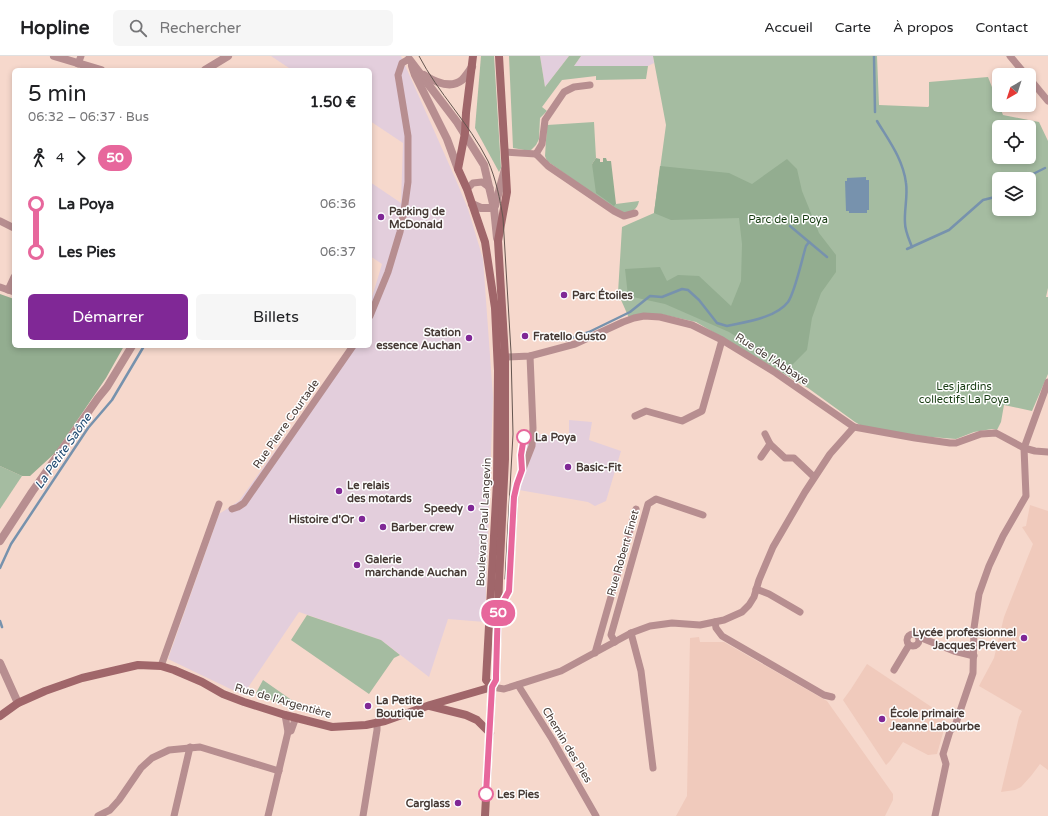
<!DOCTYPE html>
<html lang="fr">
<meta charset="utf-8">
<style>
:root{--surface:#fff;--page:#f6f6f6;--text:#202124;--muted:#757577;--line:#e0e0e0;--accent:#802896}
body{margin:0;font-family:"Varela Round",sans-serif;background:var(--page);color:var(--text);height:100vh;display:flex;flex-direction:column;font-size:15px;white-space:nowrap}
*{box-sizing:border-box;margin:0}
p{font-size:13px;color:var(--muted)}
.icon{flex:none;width:22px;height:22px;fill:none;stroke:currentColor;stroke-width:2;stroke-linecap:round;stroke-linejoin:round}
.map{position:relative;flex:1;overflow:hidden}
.panel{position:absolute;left:12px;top:12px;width:360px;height:280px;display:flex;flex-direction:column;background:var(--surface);border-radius:6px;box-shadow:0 2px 6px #0003}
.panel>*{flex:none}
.badge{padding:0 8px;border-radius:13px;font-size:14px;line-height:26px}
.needle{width:26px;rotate:219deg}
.buttons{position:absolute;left:992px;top:12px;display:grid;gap:8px}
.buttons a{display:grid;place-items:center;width:44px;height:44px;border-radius:6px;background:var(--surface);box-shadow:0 2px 6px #0003;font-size:20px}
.map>.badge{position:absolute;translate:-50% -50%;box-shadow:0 0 0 2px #fff}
.legs{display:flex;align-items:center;gap:6px;height:44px;padding:0 16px;font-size:13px}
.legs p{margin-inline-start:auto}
.overview{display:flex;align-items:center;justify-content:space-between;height:68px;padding:0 16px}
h1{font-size:22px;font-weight:600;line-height:30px}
.cta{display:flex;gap:8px;margin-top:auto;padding:8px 16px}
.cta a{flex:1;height:46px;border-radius:6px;background:var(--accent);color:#fff;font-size:16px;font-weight:600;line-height:46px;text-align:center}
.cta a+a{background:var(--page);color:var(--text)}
ul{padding:0 16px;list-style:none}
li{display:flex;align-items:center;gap:14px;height:48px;font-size:15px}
li i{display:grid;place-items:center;width:6px;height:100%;margin:0 5px;background:currentColor}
li i::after{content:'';width:10px;height:10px;margin:-5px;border:3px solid;border-radius:50%;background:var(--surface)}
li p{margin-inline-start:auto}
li:first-child i{background:linear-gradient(#0000 50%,currentColor 0)}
li:last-child i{background:linear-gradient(currentColor 50%,#0000 0)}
header{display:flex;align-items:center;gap:24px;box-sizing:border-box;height:56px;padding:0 20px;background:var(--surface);border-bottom:1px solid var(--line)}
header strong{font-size:19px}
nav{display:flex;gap:22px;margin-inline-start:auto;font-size:14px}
.search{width:280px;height:36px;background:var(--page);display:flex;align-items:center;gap:10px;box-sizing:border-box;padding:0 14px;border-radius:6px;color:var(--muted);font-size:15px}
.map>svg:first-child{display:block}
</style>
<header>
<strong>Hopline</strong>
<div class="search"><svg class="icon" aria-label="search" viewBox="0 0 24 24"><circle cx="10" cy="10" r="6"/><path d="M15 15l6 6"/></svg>Rechercher</div>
<nav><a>Accueil</a><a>Carte</a><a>À propos</a><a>Contact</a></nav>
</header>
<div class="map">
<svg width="1048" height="760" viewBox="0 0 1048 760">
<rect width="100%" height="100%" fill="#f6d8cc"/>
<g fill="#e3cedc">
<path d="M271,0h130l55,124 12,29 15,50 10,138 -8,225 -37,-3 -19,58 -48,-37 -82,-28 -56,83 -75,-36 51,-145 20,-13 89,-123 21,-32h21v-42l12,-40 -12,-8v-74l31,21 2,-60 -33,-22v-51h-78z"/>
<path d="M569,364l23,2 -3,18 32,11 -15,50 -11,5 -7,-4 -69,-12 3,-55 16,-1 31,3z"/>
</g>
<g fill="#e2cedd">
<path d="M540,0h29l-24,31z"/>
<path d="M581,0h72l1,7 -6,3h-74z"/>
</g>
<g fill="#f0cabc">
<path d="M1030,449l18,6v259l-8,-6 -9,12 -10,11 -6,3 -14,2 18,-75 3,-6 -43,-25 15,-28 10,-41 29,-73 -11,-17 4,-1z"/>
<path d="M699,581l1,5h24l103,59 66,93v6l-8,16h-209l11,-20 3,-158z"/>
<path d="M867,608l78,52v10l-8,28 -9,1 -25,-13 -13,19 -4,4 -43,-65 8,-11z"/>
</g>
<g fill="#a5bca1" fill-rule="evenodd">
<path d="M481,0h13l7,112 -2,4 -24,-44z"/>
<path d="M509,0h31l5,31 24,-31h12l-7,10h74l-2,13 -50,1v-4l-34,4 -20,27 5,4 -7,7 -1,21 -3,6 -6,6 -17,-3z"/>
<path d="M653,0h224l2,49 49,2 1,-1v-24l59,-5 15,38 36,7 9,19v147l-2,9h2v77l-16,37 -28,-6 -3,17 -4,8 -5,-1 -18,3 -18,7 -37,-3 -54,-8 -10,-6 -47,-34 -112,-66 -36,-8 -31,4 -11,-25 4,-66 32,-14 12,-88zM999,71h30v30h-30zM999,123h30v30h-30z"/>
<path d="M594,66l2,36 -4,6 22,41 2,-1 23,-3c-2,11 -10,12 -20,11l-72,-51 -2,-5 2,-31z"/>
<path d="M0,410l22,10 -22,33z"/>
<path d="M307,559l74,25 19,15 -6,3 -25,36 -78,-54z"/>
<path d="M263,624l40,28 -13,-3 -1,-2 -11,-3 -1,2 -20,-6 -1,-3z"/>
</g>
<g fill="#93ad90">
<path d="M596,102l4,1v3h3v-4h3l1,3h4l5,43 -2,2 -18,-13 -4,-29z"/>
<path d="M787,103l10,10 5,22 17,42 17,22v17l-15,21 -9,25 -5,32 -15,15 -9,1 -54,-34 -64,-28 -37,-8 -3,-27 35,-2 7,14 11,-6 21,1 32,30 10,-25 1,-37 -3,-26 -68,2 -17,-7 6,-47 69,7 23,11z"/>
<path d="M0,238l14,5v47h110l-18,32 -51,75 -25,23h-8l-22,-10z"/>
</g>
<path fill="#7792ad" d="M866,121v3h3v30h-2v3h-18v-2h-3l-1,-30h2v-3z"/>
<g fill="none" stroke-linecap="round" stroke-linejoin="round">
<g stroke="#7792ad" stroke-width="2.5">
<path d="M874,0l1,56"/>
<path d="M877,65c12,20 26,38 29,62 2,13 -2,27 -1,40 0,8 4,16 7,24"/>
<path d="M1029,123l4,-5 12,-6"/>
<path d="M790,170l37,31"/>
<path d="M907,193l42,-19 34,-30 16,-4"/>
<path d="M566,284l23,-8 41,-20 20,-16 12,1 20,-8 6,1 11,10 18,23 10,3c18,-4 49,-8 61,-24 7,-10 14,-43 18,-56l3,-4"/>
<path d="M0,512l11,-24 77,-116 24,-28 32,-54"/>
<path d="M0,565l2,6"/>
</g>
<g stroke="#b78e90" stroke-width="7">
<path d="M1010,0l16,19"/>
<path d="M78,8l3,-8"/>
<path d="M1029,22l19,23"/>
<path d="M505,96l31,2 6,-10 3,-24 19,-28 10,-5 16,-2"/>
<path d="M536,98l12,12 66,45 10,5 11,-3"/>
<path d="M467,133l6,-6 9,-1 8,6"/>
<path d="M0,165l14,7"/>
<path d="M0,231l14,5"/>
<path d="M8,234l6,-13"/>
<path d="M370,260l18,-44 12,-40 4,-21 4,-29v-46l-10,-61 4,-12 7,-4"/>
<path d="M503,298l2,3 25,-1 45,-12 48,-22 11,-4 10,-2 16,1 32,8 30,15 54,33 78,54 61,11 35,5h6l25,-9 15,-1 28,15 11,3 13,1"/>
<path d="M635,360l11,-5 36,10 20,-10 20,-71"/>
<path d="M765,378l5,10"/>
<path d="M761,401l9,-13 15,14h9l20,19"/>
<path d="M232,453l6,-2 6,-4 109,-157"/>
<path d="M756,533l13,5 31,18"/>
<path d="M498,549c6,-4 8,-7 11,-14l6,-94 2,-13 15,-38 1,-18 -3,-72"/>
<path d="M715,566l1,6 6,8 102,59 8,2"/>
<path d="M631,577l10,38 12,97"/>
<circle cx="913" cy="584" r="6"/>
<path d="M919,581l35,14 20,5"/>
<path d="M615,586l-4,-7 37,-131 8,-5 47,16"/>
<path d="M595,597l41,-144"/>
<path d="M161,610l58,-162"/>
<path d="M894,614l15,-25"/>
<path d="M518,629l34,54 44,77"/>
<path d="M492,631l12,2 57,-18 70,-38 19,-7 22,-3 28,2 24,-5 18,-8 7,-7 5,-8 5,-17 14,-33 32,-55 25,-38 24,-27"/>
<path d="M285,659l3,17"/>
<path d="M98,760l12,-6 9,-10 22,-32 11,-10 17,-8 31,-3 79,24"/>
<path d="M174,760l16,-69"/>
<path d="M268,760l20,-84 3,-1 5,-14"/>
<path d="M363,760l14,-86v-8"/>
<path d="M935,760l11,-52 -3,-10 7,-23 5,-5 18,-53 1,-45 5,-34 10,-28 14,-30 23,-40 -2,-48 24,-66"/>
</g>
<g stroke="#b78e90" stroke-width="8">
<path d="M54,0l47,14"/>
<path d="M409,3l48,63 27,43 10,43 3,30"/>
<path d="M412,10l3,9 32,64 11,30"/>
<path d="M205,14l23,-14"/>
<path d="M424,19c11,7 27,14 38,5 4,-4 7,-9 10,-13"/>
<path d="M472,148l9,4h13"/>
<path d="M495,150l10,-37"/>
<path d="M0,485l32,-49 66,-94 9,-11 25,-41"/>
<path d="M0,607l18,40"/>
</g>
<g stroke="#a0666a" stroke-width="8">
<path d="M473,0l-7,57 -1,20 -7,36 9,20 18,53 10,66 3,63 -1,111 -11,198 6,7"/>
<path d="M430,650l36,9 11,5 13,13"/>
<path d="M0,660l18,-13 27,-12 37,-13 56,-13 23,1 13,4 28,12 21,12 21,8 41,13 47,12 34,-2 19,-4 45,-16 62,-18"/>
<path d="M485,760l7,-129 4,-7v-5l3,-94 6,-122v-102l-7,-116 9,-49 -8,-136"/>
</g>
<path stroke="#64554f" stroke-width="1" d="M419,0c19,37 50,67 69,105 8,18 12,38 15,57l8,134 2,82 -8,145"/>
</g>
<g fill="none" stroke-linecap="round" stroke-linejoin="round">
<g stroke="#fff" stroke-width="9">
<path id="line-1" d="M486,738l6,-107 4,-7v-5l2,-71 5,-2 6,-11 5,-94 3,-13 5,-14 -1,-15 3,-18"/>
</g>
<use href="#line-1" stroke="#e7679c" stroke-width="6"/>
</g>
<g fill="#802896" stroke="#fff" stroke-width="1.5">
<circle cx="381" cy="161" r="4"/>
<circle cx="564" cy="239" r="4"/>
<circle cx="525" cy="280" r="4"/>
<circle cx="469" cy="282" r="4"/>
<circle cx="568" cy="411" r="4"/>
<circle cx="339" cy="435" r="4"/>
<circle cx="471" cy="452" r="4"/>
<circle cx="362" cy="463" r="4"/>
<circle cx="383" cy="471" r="4"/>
<circle cx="357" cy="509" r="4"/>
<circle cx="1024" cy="582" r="4"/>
<circle cx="368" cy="650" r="4"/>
<circle cx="882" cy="663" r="4"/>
<circle cx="458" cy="747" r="4"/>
</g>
<g fill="#fff" stroke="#e7679c" stroke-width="2">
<circle cx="524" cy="381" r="7"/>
<circle cx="486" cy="738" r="7"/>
</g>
<g text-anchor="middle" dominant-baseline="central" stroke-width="3" stroke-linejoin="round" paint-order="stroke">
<g font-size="11" font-weight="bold" fill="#463a35" stroke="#fff" text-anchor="start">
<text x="389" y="155">Parking de<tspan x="389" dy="13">McDonald</tspan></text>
<text x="572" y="239">Parc Étoiles</text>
<text x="461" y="276" text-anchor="end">Station<tspan x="461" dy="13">essence Auchan</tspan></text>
<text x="533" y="280">Fratello Gusto</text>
<text x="576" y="411">Basic-Fit</text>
<text x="347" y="429">Le relais<tspan x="347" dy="13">des motards</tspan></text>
<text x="463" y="452" text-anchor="end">Speedy</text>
<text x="354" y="463" text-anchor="end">Histoire d'Or</text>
<text x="391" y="471">Barber crew</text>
<text x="365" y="503">Galerie<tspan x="365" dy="13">marchande Auchan</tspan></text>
<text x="1016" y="576" text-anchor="end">Lycée professionnel<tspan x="1016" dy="13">Jacques Prévert</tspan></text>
<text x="376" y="644">La Petite<tspan x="376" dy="13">Boutique</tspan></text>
<text x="890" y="657">École primaire<tspan x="890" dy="13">Jeanne Labourbe</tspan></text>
<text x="450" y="747" text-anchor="end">Carglass</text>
</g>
<g font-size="11" fill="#173c12" stroke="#fff">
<text x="788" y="163">Parc de la Poya</text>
<text x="964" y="330">Les jardins<tspan x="964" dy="13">collectifs La Poya</tspan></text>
</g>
<g font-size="11" fill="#463a35" stroke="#fff">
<text transform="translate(772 303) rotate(33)">Rue de l'Abbaye</text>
<text transform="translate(286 368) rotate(-55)">Rue Pierre Courtade</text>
<text transform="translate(484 466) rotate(-87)">Boulevard Paul Langevin</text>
<text transform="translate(623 497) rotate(-74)">Rue Robert Finet</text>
<text transform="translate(283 645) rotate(16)">Rue de l'Argentière</text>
<text transform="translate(567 689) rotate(59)">Chemin des Pies</text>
</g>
<g font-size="11" font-weight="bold" fill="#463a35" stroke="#fff" text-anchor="start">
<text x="535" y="381">La Poya</text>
<text x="497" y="738">Les Pies</text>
</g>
<g font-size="12" font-style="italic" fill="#214b72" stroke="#fff">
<text transform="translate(63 395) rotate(-55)">La Petite Saône</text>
</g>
</g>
</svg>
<div class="buttons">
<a><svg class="needle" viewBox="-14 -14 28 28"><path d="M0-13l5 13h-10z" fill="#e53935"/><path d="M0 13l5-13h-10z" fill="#757577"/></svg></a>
<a><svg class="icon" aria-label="locate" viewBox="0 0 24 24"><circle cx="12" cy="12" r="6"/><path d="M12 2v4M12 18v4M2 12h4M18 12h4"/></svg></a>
<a><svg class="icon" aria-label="layers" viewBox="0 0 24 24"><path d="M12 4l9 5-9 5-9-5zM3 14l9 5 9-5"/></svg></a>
</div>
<b class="badge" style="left:498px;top:557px;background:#e7679c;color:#fff">50</b>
<section class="panel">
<div class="overview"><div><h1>5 min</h1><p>06:32 – 06:37 · Bus</p></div><b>1.50 €</b></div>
<div class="legs"><svg class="icon" aria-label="walk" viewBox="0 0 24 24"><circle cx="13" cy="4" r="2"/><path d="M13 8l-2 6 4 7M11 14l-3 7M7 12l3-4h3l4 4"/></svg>4<svg class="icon" aria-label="forward" viewBox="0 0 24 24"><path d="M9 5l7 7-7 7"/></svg><b class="badge" style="background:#e7679c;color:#fff">50</b></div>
<ul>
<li><i style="color:#e7679c"></i><b>La Poya</b><p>06:36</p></li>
<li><i style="color:#e7679c"></i><b>Les Pies</b><p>06:37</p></li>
</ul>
<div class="cta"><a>Démarrer</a><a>Billets</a></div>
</section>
</div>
